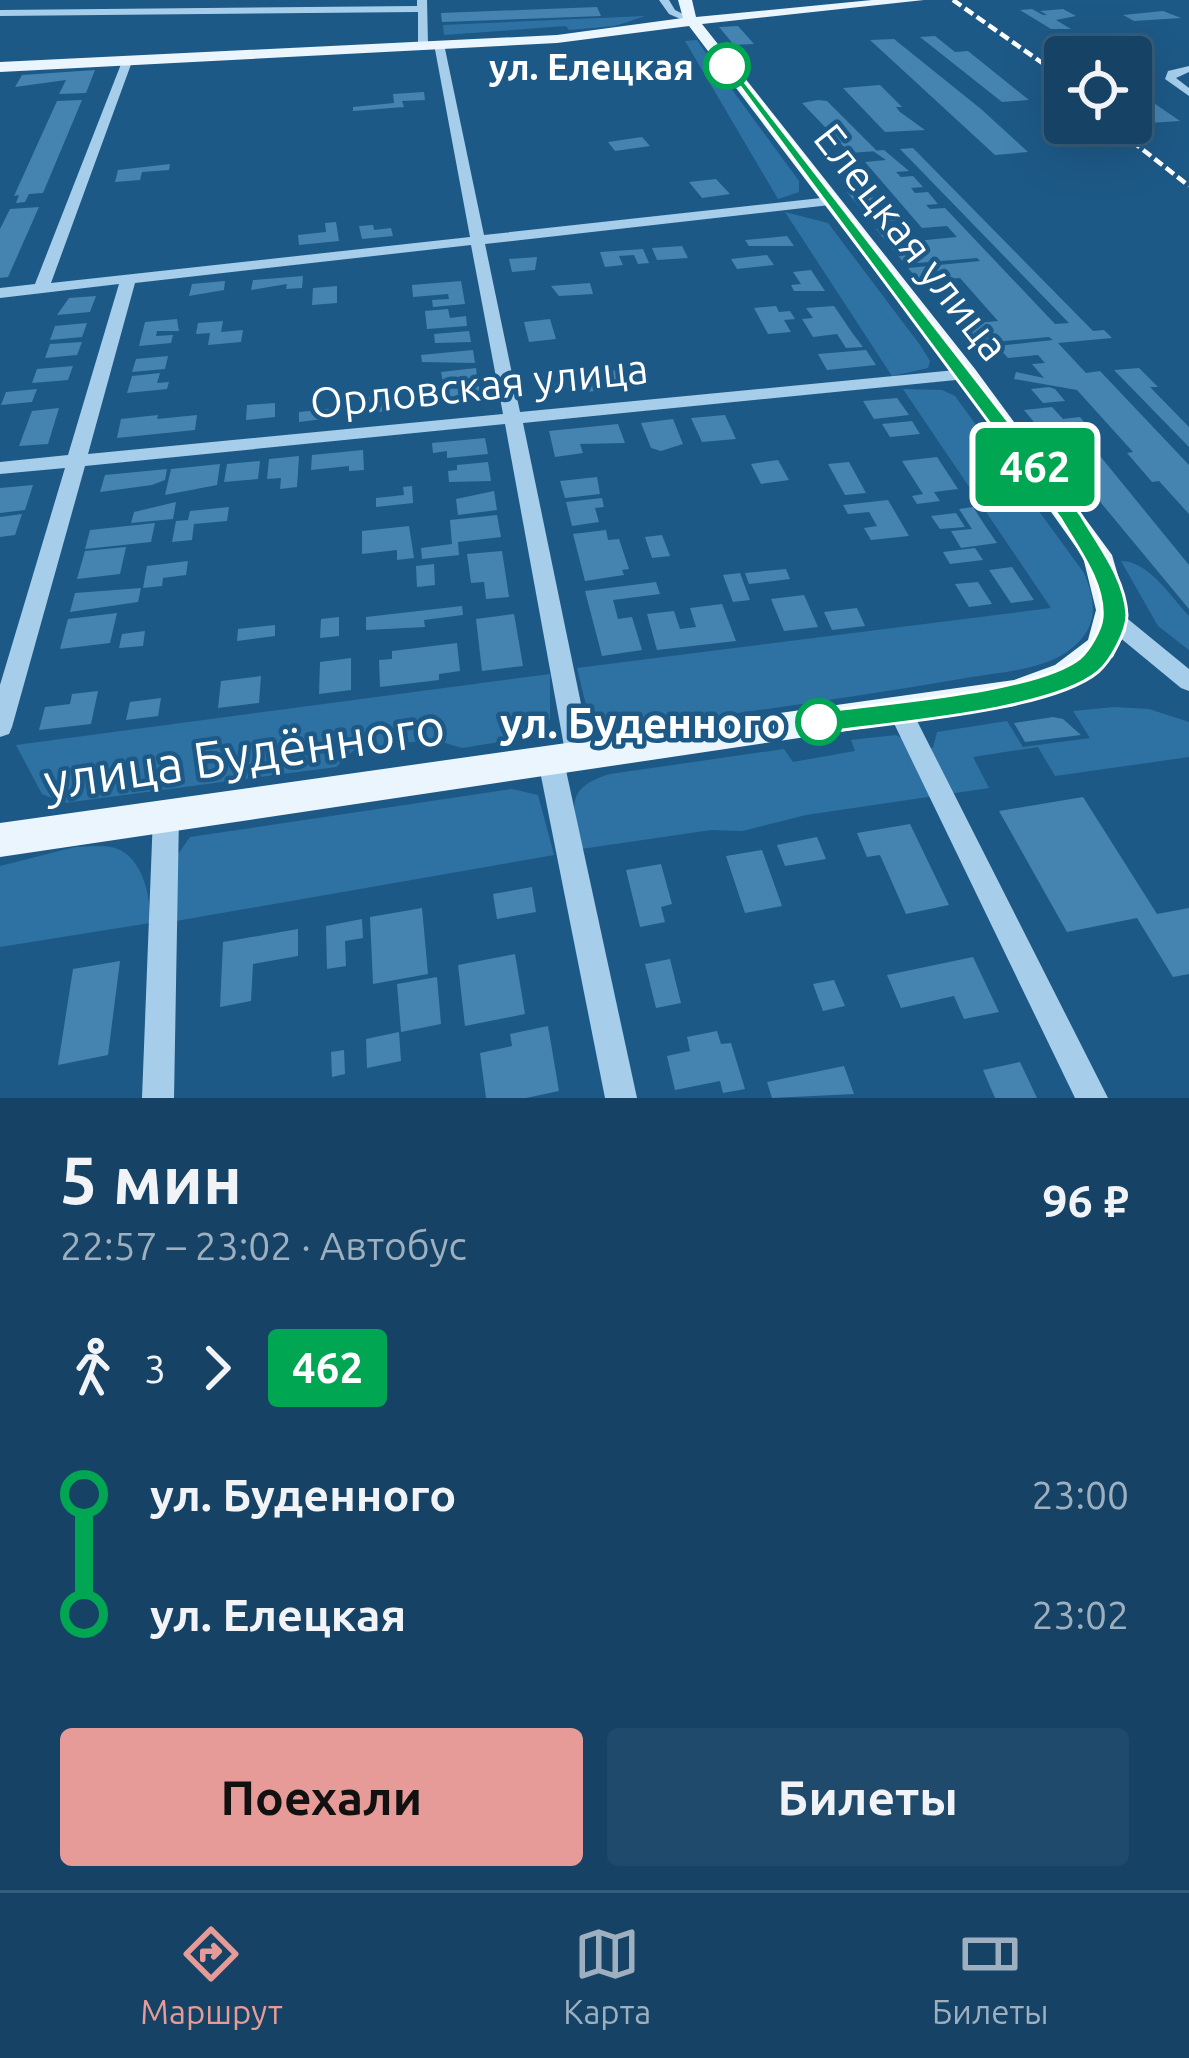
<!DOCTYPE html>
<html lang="ru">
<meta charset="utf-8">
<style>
:root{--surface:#164365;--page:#1f4a6b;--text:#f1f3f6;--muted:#9eb0bf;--line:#355c79;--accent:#e69b98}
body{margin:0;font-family:Ubuntu,sans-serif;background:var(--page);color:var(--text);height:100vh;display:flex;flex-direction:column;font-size:45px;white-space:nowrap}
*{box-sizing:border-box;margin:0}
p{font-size:39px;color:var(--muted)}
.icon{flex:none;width:66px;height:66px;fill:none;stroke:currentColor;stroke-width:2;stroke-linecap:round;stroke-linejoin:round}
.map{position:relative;height:1098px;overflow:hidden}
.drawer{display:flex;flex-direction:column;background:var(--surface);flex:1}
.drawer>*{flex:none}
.badge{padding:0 24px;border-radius:9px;font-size:42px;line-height:78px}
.controls{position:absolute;left:1044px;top:36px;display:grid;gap:24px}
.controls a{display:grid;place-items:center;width:108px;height:108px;border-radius:12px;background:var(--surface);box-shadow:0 12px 48px #0002,0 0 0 3px var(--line);font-size:60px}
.map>.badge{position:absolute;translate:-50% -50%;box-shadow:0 0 0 6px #fff}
.legs{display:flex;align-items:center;gap:18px;height:132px;padding:0 60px;font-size:39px}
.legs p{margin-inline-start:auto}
.summary{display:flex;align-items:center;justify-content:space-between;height:204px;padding:0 60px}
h1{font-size:66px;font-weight:600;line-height:90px}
.cta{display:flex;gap:24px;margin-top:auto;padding:24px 60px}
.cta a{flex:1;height:138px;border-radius:12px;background:var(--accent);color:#111;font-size:48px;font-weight:600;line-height:138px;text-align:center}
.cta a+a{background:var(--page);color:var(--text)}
ul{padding:0 60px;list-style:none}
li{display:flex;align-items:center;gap:42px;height:120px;font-size:45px}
li i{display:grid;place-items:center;width:18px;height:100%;margin:0 15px;background:currentColor}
li i::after{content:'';width:30px;height:30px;margin:-15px;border:9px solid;border-radius:50%;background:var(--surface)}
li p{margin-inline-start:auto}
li:first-child i{background:linear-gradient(#0000 50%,currentColor 0)}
li:last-child i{background:linear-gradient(currentColor 50%,#0000 0)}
.dock{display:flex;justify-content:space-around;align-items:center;height:168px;border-top:3px solid var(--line);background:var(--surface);font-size:33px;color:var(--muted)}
.dock a{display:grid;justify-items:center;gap:6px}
.dock .current{color:var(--accent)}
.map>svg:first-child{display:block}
</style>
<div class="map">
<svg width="1189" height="1098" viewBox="0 0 1189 1098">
<rect width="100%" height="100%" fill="#1d5987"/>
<g fill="#2e72a3">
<path d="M645,16l-30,10 -46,4 -3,-4 -122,9 -1,-10z"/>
<path d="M697,40l19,28 -6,5 5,8 15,6 69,94v11l-21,7 -93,-158z"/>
<path d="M785,212l43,11 92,122 10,16 -2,7 -36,8z"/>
<path d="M903,389l39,1 13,6 129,177c13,31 15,56 -17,79 -28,19 -74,21 -107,27 -115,20 -232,35 -347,52 -28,-6 -29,-39 -36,-63l474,-60z"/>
<path d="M1121,561c28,0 50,36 68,55v34l-31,-24z"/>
<path d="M550,674v45l-14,17 -74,12 -30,-9 -79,12 -17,16 -272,36 -22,-9 -26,-49z"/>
<path d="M1114,707l35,2 40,13v35l-134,19 -17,-29 -65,10 16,31 -183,27 -64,16 -31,-1 -130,19c-8,-41 -18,-61 29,-75l174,-25 9,13 62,-11 -4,-11 45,-5 25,14 12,-1 4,-16 70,-11 16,26 67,-9 -17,-27z"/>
<path d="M512,789l26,6 16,60 -378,66v-64l14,-20z"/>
<path d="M75,847c12,0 29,-2 40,1 28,9 36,49 35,75l-150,24v-81z"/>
</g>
<g fill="#4583b0">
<path d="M597,7l4,9 -159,6 -1,-9z"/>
<path d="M1032,9l11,6h4l-7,-4 23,-2 13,7 -20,4 15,9h-20l-31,-19z"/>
<path d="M1163,11l18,7 -47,3 -11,-6z"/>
<path d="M738,26l16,18 -20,1 -15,-18z"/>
<path d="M935,36l20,16 13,-1 61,49 -27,2 -82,-65z"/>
<path d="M1132,36l18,11 -43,5 -13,-8 30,-2 -4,-5z"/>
<path d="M894,39l87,70 47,43 -33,3 -125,-115z"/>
<path d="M95,70l-9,23 -27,1 7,-14 -51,7 7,-12z"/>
<path d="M880,85l22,22h-6l4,5 25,18 -40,2 -42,-44z"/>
<path d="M1131,90l14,7 35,24 -31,2 -18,-13z"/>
<path d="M424,92l1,8 -23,1 2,6 -51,4v-4l41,-4 -1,-9z"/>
<path d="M82,100l-39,93 -14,1 -4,8 -9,1 3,-8 -5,1 43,-95z"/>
<path d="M818,100l9,1 50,50 -27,2 -48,-50z"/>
<path d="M642,137l8,9 -35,5 -7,-9z"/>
<path d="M913,148l180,183 11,-1 8,8 -54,5 28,30 14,-2 89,94v49l-30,-33 -7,1 -25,-29 6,-1 -56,-62 -63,-11 2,-7 28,6 -12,-14 13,-1 -7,-8 -30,3 -11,-12 56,-6 -4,-3 -77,7 -16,-19 42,-4 -38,-43 -41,3 -11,-13 72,-7 -3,-3 -72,6 -29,-35 28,-2 12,14 41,-4 -10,-11 -25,2 -57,-66 21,-2 -13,-9 11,-1 25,21 -13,1 5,5 12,-1 10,11 -12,1 4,5 13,-1 10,12 -12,1 4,4 15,-1 110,116 14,-1 -169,-174z"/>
<path d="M170,164l-1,6 -27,2 -2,8 -25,2 3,-12z"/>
<path d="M716,179l14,15 -28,4 -13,-16z"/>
<path d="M847,192h9l6,7 14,-2 20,24 -26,-1z"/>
<path d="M39,207l-31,70 -8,1v-49l10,-20z"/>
<path d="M336,222l3,19 -40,4 -1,-10 28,-3 -1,-9z"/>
<path d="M373,225l1,5 17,-2 2,8 -31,3 -3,-13z"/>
<path d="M787,236l7,10h-45l-4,-6z"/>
<path d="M682,246l6,12 -31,2 -5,-12z"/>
<path d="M643,249l6,14 -11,1 -4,-9 -15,1 4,9 -18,2 -5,-15z"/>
<path d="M767,255l7,10 -37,4 -6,-10z"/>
<path d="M537,257l-2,13 -23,2 -3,-13z"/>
<path d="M811,270l14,21h-31l-3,-6 10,-1 -8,-12z"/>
<path d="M303,276l-1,12 -16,1 1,-5 -36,6 2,-10z"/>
<path d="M225,281l-1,9 -35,6 3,-12z"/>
<path d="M461,281l4,23 -32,3 -1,-7 17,-1 -1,-5 -35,3 -1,-12z"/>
<path d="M590,283l3,11 -34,2 -8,-10z"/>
<path d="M337,286v17l-25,2 1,-17z"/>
<path d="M96,296l-6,16 -33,3 12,-17z"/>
<path d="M776,306l3,6 11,-1 5,8 -11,1 7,12 -23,2 -14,-26z"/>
<path d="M834,306l19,28 10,13 -17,1 -9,-14 -24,3 -11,-18 11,-1 -7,-10z"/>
<path d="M448,309l2,9 16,-2 1,10 -40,3 -2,-18z"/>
<path d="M177,319l2,12h-22l-1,5 17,-1 -2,8 -32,3 6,-24z"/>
<path d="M550,319l6,20 -27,3 -5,-20z"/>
<path d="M223,321l-2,11 22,-2 -2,12 -33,3 2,-12 -14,1 2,-11z"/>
<path d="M87,323l-5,14 -32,3 5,-14z"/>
<path d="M469,331l2,11 -36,1 -1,-9z"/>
<path d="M82,342l-5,13 -32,3 5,-14z"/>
<path d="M473,350l2,13 -53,-1 -1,-7z"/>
<path d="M866,350l10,15 -49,5 -9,-16z"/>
<path d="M168,356l-3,13 -33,3 4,-13z"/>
<path d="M73,366l-5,14 -36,3 5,-14z"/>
<path d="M476,368l2,16 -34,3 -3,-15z"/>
<path d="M1139,368l19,19h-8l39,40v20l-75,-77z"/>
<path d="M618,370l2,6 18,-2 5,12 -38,4 -6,-18z"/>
<path d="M588,372l7,19 -25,3 -7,-19z"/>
<path d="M160,373l-3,10 12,-1 -2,7 -40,4 5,-17z"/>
<path d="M552,375l6,20 -17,1 -6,-19z"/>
<path d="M479,386l2,13 -31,3 -2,-13z"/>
<path d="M1049,387l6,2 10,12 -22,2 -12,-14z"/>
<path d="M37,389l-5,13 -31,3 5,-13z"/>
<path d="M386,395l1,16 -28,3 -1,-16z"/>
<path d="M897,398l12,17 -35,4 -11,-18z"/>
<path d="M275,403v14l-29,3 1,-15z"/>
<path d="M1052,407l11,12 17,-2 9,11 -11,1 111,136v44l-165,-199z"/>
<path d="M59,408l-11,36 -29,2 13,-35z"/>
<path d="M339,408v9l-40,5v-10z"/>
<path d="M158,415l-1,4 40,-4 -2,15 -78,8 4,-19z"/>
<path d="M725,415l11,24 -34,3 -11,-24z"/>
<path d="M673,419l10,25 -22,7 -10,-3 -10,-25z"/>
<path d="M912,421l8,13 -30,3 -8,-13z"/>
<path d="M618,424l7,19 -45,1 3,9 -28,4 -6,-26z"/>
<path d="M485,438l3,16 -41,4v-7l-14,2 -1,-10z"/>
<path d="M363,450l1,20 -15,1v-5l-38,4 1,-15z"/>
<path d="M299,456l-2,31 -17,2 1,-11 -14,1 2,-20z"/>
<path d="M937,457l21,32 -24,3 6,9 -23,3 -5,-8 11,-2 -21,-33z"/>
<path d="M778,460l11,20 -28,4 -10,-20z"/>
<path d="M260,461l-2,18 -34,3 3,-18z"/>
<path d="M488,462l3,19 -42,1 -1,-11 9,-1v-5z"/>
<path d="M849,462l17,31 -21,2 -17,-31z"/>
<path d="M220,464l-3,21 -52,10 6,-26z"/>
<path d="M167,469l-2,11 -13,5 -52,7 5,-17z"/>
<path d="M597,477l3,17 -35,4 -5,-17z"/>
<path d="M33,485l-8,25 -25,3v-25z"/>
<path d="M412,486l1,17 -37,4v-9l28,-3 -1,-8z"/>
<path d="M494,491l3,19 -39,5 -2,-16z"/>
<path d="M602,498l2,9 -9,1 4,14 -27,4 -6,-24z"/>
<path d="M888,500l21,36 -38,4 -7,-12 13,-2 -8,-14 -21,2 -5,-9z"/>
<path d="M176,502l-3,17 -42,4 3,-11z"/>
<path d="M229,507l-2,14 -33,3 -2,16 -20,2 4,-21 12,-1 2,-9z"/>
<path d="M973,507l13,20 11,16 -36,5 -10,-17 21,-2 -13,-20z"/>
<path d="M956,513l9,14 -25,2 -9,-13z"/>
<path d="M22,514l-7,21 -15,2v-20z"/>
<path d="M497,515l4,22 -43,5 1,13 -37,4 -1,-11 31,-4 -2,-24z"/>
<path d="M155,523l-4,19 -66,7 5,-19z"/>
<path d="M409,526l5,32 -17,2v-10l-35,4v-23z"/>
<path d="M606,530l2,10 11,-1 10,30 -7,1 2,5 -39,6 -12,-47z"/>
<path d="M662,535l8,21 -18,2 -7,-21z"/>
<path d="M126,547l-6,27 -43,5 8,-28z"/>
<path d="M975,548l8,12 -33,4 -7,-12z"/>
<path d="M502,551l7,46 -23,2 -2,-17 -13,1 -4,-29z"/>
<path d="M188,561l-2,14 -23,3 -1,8 -19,2 4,-22z"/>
<path d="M434,564l1,21 -18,2 -1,-21z"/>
<path d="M1012,567l22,33 -23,3 -22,-33z"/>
<path d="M786,569l4,10 -41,5 -4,-11z"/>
<path d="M740,573l10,27 -17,2 -10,-27z"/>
<path d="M656,582l4,12 -47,6 5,19 14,-2 10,33 -40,6 -17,-65z"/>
<path d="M978,582l14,22 -23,3 -14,-23z"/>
<path d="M141,588l-3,14 -68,10 5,-19z"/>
<path d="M804,595l14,32 -34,4 -13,-32z"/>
<path d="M722,604l14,37 -79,9 -10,-36 27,-3 6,18 16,-2 -6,-19z"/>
<path d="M462,606l1,9 -39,5 1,7 -59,3v-13z"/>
<path d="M857,608l8,18 -33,4 -8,-18z"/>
<path d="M117,613l-7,30 -50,6 8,-30z"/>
<path d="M514,614l9,52 -41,5 -6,-52z"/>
<path d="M339,617v19l-19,2 1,-19z"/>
<path d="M275,625v11l-38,5 1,-12z"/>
<path d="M145,631l-2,15 -24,2 3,-14z"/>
<path d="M457,643l3,28 -21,3v6l-59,7 -1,-27 13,-1v-8z"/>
<path d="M351,658v32l-32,4 1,-32z"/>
<path d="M261,676l-2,27 -41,5 3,-27z"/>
<path d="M98,691l-7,33 -52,6 6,-23 25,-3 2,-10z"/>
<path d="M161,698l-3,18 -32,4 4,-18z"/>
<path d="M1053,717l10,2 18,16 -56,7 -11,-19z"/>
<path d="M1083,797l74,117 32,-6v66l-16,3 -36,-59 -70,14 -68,-121z"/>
<path d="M910,824l39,81 -43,9 -26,-59 -13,2 -10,-24z"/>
<path d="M817,837l9,22 -41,7 -8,-21z"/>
<path d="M762,850l20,56 -37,7 -19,-57z"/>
<path d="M661,864l11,40 -11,3 4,15 -25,5 -14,-57z"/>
<path d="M532,887l4,25 -39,7 -4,-25z"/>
<path d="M422,908l6,66 -55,10 -3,-67z"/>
<path d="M362,919l1,19 -18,3 1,25 -19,3 -1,-43z"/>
<path d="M298,929v27l-45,8 -2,37 -31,6 3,-65z"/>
<path d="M515,954l10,60 -60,12 -7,-61z"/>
<path d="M973,957l26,55 -35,7 -10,-23 -53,12 -14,-33z"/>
<path d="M670,959l11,44 -25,5 -11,-44z"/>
<path d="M120,961l-12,94 -50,10 15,-96z"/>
<path d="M437,977l4,47 -40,8 -4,-48z"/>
<path d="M834,980l11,26 -22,5 -10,-27z"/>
<path d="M548,1026l11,65 -33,7h-40l-6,-45 32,-7 -2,-12z"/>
<path d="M717,1031l4,13 10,-1 14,46 -22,4 -3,-12 -45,9 -8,-34 23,-5 -3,-14z"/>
<path d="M399,1032l2,29 -34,7 -1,-29z"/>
<path d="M344,1050l1,24 -13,3 -1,-25z"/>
<path d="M1020,1062l17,36h-42l-12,-28z"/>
<path d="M844,1066l10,28 -82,4 -5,-16z"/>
</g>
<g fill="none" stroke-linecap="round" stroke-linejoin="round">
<g fill="#a6ceeb" fill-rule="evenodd">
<path d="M417,0h10l1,45 -5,3 -5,-3v-33l-418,4v-6l417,-4z"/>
<path d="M659,0h10l6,10 22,11 -5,3 -23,-10z"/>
<path d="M439,41l5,3 40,191 346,-38 7,4 -7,4 -345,39 35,168 446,-43 9,5 -9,5 -443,44 69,334 -4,7 -9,3 -9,-3 -4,-7 -61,-333 -420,42 -73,261 -3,7 -9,3v-52l65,-217 -65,6v-12l68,-7 51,-171 -119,14v-10l35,-4 88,-225 5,-3 5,3 -82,224 419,-46 -36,-193zM471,245l32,169 -415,40 47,-171z"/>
<path d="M1189,66v6l-13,6 13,10v8l-24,-17 3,-8z"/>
<path d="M1115,613l8,2 66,54v22l-8,-3 -74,-61 -3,-6 3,-6z"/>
<path d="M900,701l9,3 3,7 196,387h-33l-187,-387 3,-7z"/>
<path d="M551,751l9,3 4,7 73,337h-32l-67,-337 4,-7z"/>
<path d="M166,805l9,3 4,8 -5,282h-32l11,-282 4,-8z"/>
</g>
<path fill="#ebf5fe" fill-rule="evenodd" d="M678,0h14l4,17 176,-17h52l-222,24 273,345 137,186 16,55 -2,21 -13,26 -34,26 -65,23 -1014,151v-34l1014,-143 41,-15 33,-25 8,-30 -13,-53 -126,-178 -268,-353 -132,17 -557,29v-10l557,-27 126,-17z"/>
<g stroke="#fff" stroke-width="4.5" stroke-dasharray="10 4.5" stroke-linecap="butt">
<path d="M953,0l112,79"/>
<path d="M1109,123l80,63"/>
</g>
</g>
<path fill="#00a651" stroke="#fff" stroke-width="3" d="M723,64h8l350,451c18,31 44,63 46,100 0,16 -16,46 -29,57 -48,40 -213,51 -279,61l-9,-3 -4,-8 13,-10c60,-9 217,-19 261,-54 9,-8 21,-28 22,-40 3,-35 -25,-71 -42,-100z"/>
<g fill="#fff" stroke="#00a651" stroke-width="6">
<circle cx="727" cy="66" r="21"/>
<circle cx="819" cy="722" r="21"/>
</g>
<g text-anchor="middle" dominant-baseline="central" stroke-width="9" stroke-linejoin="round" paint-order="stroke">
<g font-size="36" font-weight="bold" fill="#fff" stroke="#1d5987" text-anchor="end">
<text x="694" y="66">ул. Елецкая</text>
</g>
<g font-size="42" fill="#fff" stroke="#1d5987">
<text transform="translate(912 242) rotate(52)">Елецкая улица</text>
<text transform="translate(479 385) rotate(-6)">Орловская улица</text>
</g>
<g font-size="42" font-weight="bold" fill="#fff" stroke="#1d5987" text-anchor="end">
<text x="786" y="722">ул. Буденного</text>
</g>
<g font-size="51" fill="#fff" stroke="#1d5987">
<text transform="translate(244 753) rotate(-8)">улица Будённого</text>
</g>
</g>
</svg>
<div class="controls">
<a><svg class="icon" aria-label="locate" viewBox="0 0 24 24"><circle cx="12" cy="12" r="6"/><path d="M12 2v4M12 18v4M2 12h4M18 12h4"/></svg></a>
</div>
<b class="badge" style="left:1035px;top:467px;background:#00a651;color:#fff">462</b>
</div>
<section class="drawer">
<div class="summary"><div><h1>5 мин</h1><p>22:57 – 23:02 · Автобус</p></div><b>96 ₽</b></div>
<div class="legs"><svg class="icon" aria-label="walk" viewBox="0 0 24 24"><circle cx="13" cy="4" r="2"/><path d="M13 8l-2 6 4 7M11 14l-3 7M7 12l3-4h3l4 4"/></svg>3<svg class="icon" aria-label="forward" viewBox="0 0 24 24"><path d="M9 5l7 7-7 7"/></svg><b class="badge" style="background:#00a651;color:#fff">462</b></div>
<ul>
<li><i style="color:#00a651"></i><b>ул. Буденного</b><p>23:00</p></li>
<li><i style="color:#00a651"></i><b>ул. Елецкая</b><p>23:02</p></li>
</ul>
<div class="cta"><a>Поехали</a><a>Билеты</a></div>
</section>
<nav class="dock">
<a class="current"><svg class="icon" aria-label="directions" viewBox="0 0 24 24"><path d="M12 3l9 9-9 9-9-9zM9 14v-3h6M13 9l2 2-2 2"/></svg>Маршрут</a>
<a><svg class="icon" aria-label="map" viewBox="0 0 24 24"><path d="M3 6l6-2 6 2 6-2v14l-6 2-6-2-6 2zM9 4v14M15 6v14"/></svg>Карта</a>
<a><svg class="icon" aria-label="tickets" viewBox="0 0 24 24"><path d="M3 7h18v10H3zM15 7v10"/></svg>Билеты</a>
</nav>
